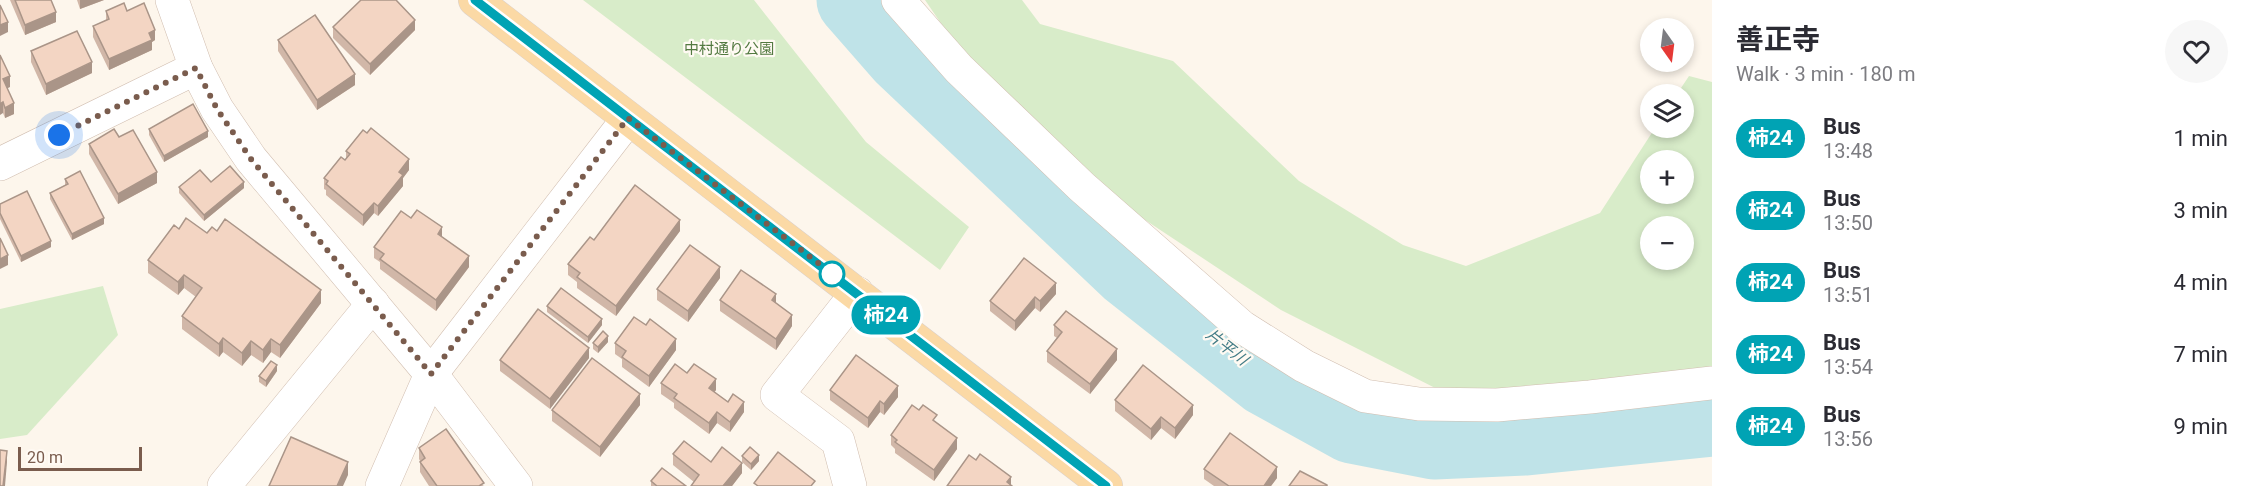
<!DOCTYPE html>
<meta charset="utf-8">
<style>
:root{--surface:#fff;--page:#f7f7f7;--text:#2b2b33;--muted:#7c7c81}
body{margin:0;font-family:Roboto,"Noto Sans JP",sans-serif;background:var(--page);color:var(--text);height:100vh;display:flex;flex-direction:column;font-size:22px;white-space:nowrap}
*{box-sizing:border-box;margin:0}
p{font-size:20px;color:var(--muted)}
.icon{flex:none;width:33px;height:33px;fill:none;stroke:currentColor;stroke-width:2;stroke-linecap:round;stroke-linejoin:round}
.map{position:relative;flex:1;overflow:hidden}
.panel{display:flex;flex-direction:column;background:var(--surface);width:540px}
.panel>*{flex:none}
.badge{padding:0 12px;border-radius:20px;font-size:21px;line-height:39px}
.needle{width:39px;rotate:166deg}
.controls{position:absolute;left:1640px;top:18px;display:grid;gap:12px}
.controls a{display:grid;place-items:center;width:54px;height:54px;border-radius:50%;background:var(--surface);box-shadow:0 3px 9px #0003;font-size:30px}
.scale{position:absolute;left:18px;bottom:15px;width:124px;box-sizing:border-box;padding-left:6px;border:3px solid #7a5c4d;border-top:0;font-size:16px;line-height:21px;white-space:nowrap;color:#7a5c4d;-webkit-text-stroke:4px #fffaf3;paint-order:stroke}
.you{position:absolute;width:30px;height:30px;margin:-15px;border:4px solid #fff;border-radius:50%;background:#1a73e8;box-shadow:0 0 0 9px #1a73e833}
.map>.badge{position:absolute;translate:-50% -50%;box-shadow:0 0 0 3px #fff}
.round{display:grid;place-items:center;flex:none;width:63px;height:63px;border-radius:32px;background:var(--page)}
.headline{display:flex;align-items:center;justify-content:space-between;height:102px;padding:0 24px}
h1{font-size:28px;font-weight:700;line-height:45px}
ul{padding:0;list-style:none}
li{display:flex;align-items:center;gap:18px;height:72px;padding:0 24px}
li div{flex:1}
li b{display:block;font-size:22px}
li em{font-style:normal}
li .badge{min-width:66px;font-weight:700;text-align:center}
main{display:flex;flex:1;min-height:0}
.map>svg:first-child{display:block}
</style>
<main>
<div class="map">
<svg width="1712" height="486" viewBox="0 0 1712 486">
<rect width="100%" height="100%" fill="#fdf6ec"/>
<g fill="#d8ecc9" fill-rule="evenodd">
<path d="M583,0h171l112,142 103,85 -29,43z"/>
<path d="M925,0h97l18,24 133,37 126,120 104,64 63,21 134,-53 55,-85h28v-34h-6l12,-18 23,6v286l-261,28 -170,-86 -172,-114 -134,-123zM1650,160h33v34h-33zM1650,226h33v34h-33z"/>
<path d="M103,286l15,49 -91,100 -27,4v-130z"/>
</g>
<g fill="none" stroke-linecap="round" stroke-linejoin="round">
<path stroke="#bfe3e8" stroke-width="75" d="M854,0l49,56 226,214 138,109 85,47 82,16 92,-4 186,-19"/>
<g stroke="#d1beb0" stroke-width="34">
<g id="minor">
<path d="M172,0l24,68 21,41 34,50 180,215 85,112"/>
<path d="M898,0l61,69 123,118 160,140 62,39 61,30 54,8 78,1 93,-8 122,-14"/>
<path d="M0,164l196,-96"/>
<path d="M224,486l149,-182"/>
<path d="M382,486l49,-112 197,-255"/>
<path d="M850,486l-12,-45 -61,-46 80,-102"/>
</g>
</g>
<g stroke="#dad1cd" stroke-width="34">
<path id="major" d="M475,0l631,486"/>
</g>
<use href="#minor" stroke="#fff" stroke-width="33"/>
<use href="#major" stroke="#fbd9a5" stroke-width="33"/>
</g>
<g fill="#d1b7a8">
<path d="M10,0h41l5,22 -31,13z"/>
<path d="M77,0h27l-24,9z"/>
<path d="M106,11h21l28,29 -3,2v8l-43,20 -16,-33v-11l13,-6z"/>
<path d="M333,27l82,3 -45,45 -37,-37z"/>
<path d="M278,40l77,45 -38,25 -39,-59z"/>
<path d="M31,51l61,22 -46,22 -15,-33z"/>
<path d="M0,55l10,32 -3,1 7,26 -9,4 -2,-5z"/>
<path d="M149,129l59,8 -44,25 -15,-27z"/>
<path d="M119,137l38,46 -39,21 -29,-50v-10z"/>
<path d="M346,151l63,19 -6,8v8l-25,30 -4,-3 -11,13 -37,-31v-5l-2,-1v-11l22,-19z"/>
<path d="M65,179l39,45 -32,16 -22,-41v-6l15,-8z"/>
<path d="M179,187l65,1 -40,33 -25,-28z"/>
<path d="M0,204l51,43 -30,15 -21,-43z"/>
<path d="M411,218l31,19 27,30 -33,44 -56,-42v-7l-6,-4v-11z"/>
<path d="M179,229l28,4 114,70 -41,55 -9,-6 -8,11 -12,-8 -9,11 -19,-14 -4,5 -37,-28v-13l14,-19 -12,-9 -6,7 -30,-22v-13z"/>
<path d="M680,231l-64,85 -39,-28v-6l-9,-7v-11z"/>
<path d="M720,278l-32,44 -31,-22v-11z"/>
<path d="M1056,294l-16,18 -5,-4 -20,23 -25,-20v-10z"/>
<path d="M720,300l56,3 16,23 -16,24 -56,-39z"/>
<path d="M547,306l55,19 -14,18 -41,-31z"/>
<path d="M1054,325l63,35 -27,34 -43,-32v-11l10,-13 -3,-2z"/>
<path d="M608,342l-10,11 -5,-4v-6z"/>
<path d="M615,343l61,7 -27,37 -27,-20v-8l-7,-5z"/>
<path d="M589,358l-39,51 -50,-38v-11z"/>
<path d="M277,371l-11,16 -7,-5v-6z"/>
<path d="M687,373l29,17 -2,2 30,20 -14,20 -13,-9 -8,11 -35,-26v-5l-13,-9v-11z"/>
<path d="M830,390l68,7 -14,18 -4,-3 -12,16 -38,-28z"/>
<path d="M1115,400l78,15 -18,24 -14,-11 -10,12 -36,-29z"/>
<path d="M640,405l-40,52 -48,-36v-11z"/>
<path d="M919,410l18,13 20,26 -23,32 -39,-28v-4l-4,-4v-10z"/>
<path d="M419,448l65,38h-55l-9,-14v-11l-1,-2z"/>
<path d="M673,454l38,8 31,11 -10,13h-41l3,-4 -21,-17z"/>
<path d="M742,456l17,5 -8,9 -9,-8z"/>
<path d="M1204,469l73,9 -6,8h-57l-10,-7z"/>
<path d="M651,481l35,5h-35z"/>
</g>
<g fill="#aa9588">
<path d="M80,0h24l-24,9z"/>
<path d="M56,12v10l-31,13v-10z"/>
<path d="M415,20v10l-45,45v-11z"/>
<path d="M8,22v10l-8,4v-11z"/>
<path d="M155,30v10l-3,2v8l-43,20v-11l40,-26z"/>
<path d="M92,62v11l-46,22v-11z"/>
<path d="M355,74v11l-38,25v-10z"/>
<path d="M10,76v11l-7,3v-11z"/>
<path d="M3,102v11l-3,2v-11z"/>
<path d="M14,103v11l-9,4v-10z"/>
<path d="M208,131v6l-44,25v-6z"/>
<path d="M409,159v11l-6,8v8l-25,30v-10l21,-34z"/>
<path d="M157,172v11l-39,21v-10z"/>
<path d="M244,182v6l-40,33v-6z"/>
<path d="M374,203v10l-11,13v-11z"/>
<path d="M104,218v6l-32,16v-6z"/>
<path d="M680,220v11l-64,85v-10z"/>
<path d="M442,227v11l-4,-4z"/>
<path d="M51,241v6l-30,15v-6z"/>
<path d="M8,255v10l-8,4v-10z"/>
<path d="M469,256v11l-33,44v-11z"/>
<path d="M720,267v11l-32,44v-11z"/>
<path d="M184,275v13l-6,7v-13z"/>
<path d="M1056,283v11l-16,18v-11z"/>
<path d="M321,290v13l-41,55v-13z"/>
<path d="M776,294v11l-4,-5z"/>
<path d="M1035,297v11l-20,23v-10z"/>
<path d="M792,315v11l-16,24v-11z"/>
<path d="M602,319v6l-14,18v-6z"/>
<path d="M608,336v6l-10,11v-6z"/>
<path d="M223,338v14l-4,5v-13z"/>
<path d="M271,339v13l-8,11v-13z"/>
<path d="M676,339v11l-27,37v-11z"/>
<path d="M251,341v14l-9,11v-13z"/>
<path d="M589,348v10l-39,51v-10z"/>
<path d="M1117,349v11l-27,34v-10z"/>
<path d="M277,365v6l-11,16v-6z"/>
<path d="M716,379v11l-7,9v-11z"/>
<path d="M898,386v11l-14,18v-11z"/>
<path d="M640,394v11l-40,52v-10z"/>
<path d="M880,401v11l-12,16v-10z"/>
<path d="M744,402v10l-14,20v-10z"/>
<path d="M1193,405v10l-18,24v-11z"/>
<path d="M717,412v11l-8,11v-11z"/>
<path d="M1161,417v11l-10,12v-11z"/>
<path d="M957,438v11l-23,32v-11z"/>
<path d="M7,451v11l-2,24h-2z"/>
<path d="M759,455v6l-8,9v-6z"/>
<path d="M348,462v13l-5,11h-6z"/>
<path d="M742,463v10l-10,13h-9z"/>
<path d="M1277,467v11l-6,8h-7z"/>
<path d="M1011,477v9l-4,-4z"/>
</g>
<g fill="#f3d5c3" stroke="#aa9588" stroke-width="1.5">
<path d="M15,0h36l5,12 -31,13z"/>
<path d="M361,0h35l19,20 -45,44 -37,-37z"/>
<path d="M124,3l3,8 17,-8 11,27 -6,3 3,7 -43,19 -16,-33 16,-7 -3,-8z"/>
<path d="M0,5l8,17 -8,3z"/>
<path d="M315,15l40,59 -38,26 -39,-60z"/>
<path d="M77,31l15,31 -46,22 -15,-33z"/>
<path d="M0,55l10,21 -7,3 11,24 -9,5 -2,-6 -3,2z"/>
<path d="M193,104l15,27 -44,25 -15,-27z"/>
<path d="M371,128l38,31 -10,13 4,3 -25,31 -4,-3 -11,12 -37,-31 2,-3 -4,-3 17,-21 4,3 5,-6 -4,-3 17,-21 4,3z"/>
<path d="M114,129l5,8 14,-7 24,42 -39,22 -29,-50z"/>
<path d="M230,166l14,16 -40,33 -25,-28 21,-17 11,12z"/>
<path d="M80,171l24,47 -32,16 -22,-41 18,-9 -3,-5z"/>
<path d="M635,185l45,35 -64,86 -39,-29 3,-4 -12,-9 22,-27 4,3z"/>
<path d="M27,191l24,50 -30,15 -21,-43v-9z"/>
<path d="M417,210l25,17 -4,7 31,22 -33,44 -56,-41 4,-5 -10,-7 27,-36 10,7z"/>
<path d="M186,218l21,15 5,-6 5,4 8,-12 96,71 -41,55 -9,-6 -8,11 -12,-9 -9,12 -19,-15 -4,6 -37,-28 20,-28 -18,-13 -6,7 -30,-22 26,-35 5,4z"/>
<path d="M0,238l8,17 -8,4z"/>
<path d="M690,245l30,22 -32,44 -31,-22z"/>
<path d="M1024,258l32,25 -16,18 -5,-4 -20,24 -25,-20z"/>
<path d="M741,270l35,24 -4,6 20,15 -16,24 -56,-39z"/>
<path d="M561,288l41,31 -14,18 -41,-31z"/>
<path d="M538,309l51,39 -39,51 -50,-39z"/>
<path d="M1066,311l51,38 -27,35 -43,-33 15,-19 -8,-7z"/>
<path d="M634,317l12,8 4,-6 26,20 -27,37 -27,-19 4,-6 -11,-8z"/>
<path d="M603,331l5,5 -10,11 -5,-4z"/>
<path d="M856,355l42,31 -14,18 -4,-3 -12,17 -38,-28z"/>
<path d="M592,358l48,36 -40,53 -48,-37z"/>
<path d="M271,361l6,4 -11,16 -7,-5z"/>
<path d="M675,364l12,9 7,-9 22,15 -7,9 19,14 5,-8 11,8 -14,20 -13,-10 -8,11 -35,-25 3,-4 -16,-11z"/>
<path d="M1143,365l50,40 -18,23 -14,-11 -10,12 -36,-29z"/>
<path d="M912,405l7,5 4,-5 14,10 -4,5 24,18 -23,32 -39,-28 2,-2 -6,-5z"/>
<path d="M446,429l38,54 -5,3h-42l-17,-24 5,-4 -6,-10z"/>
<path d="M1230,433l47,34 -13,19h-35l-25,-17z"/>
<path d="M291,437l57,25 -11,24h-68z"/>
<path d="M684,441l27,21 11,-15 20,16 -19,23h-32l8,-11 -26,-21z"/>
<path d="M750,447l9,8 -8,9 -9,-8z"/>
<path d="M0,450l7,1 -4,35h-3z"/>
<path d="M778,452l37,29 -4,5h-53l-4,-3z"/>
<path d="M980,454l31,23 -4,5 5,4h-65l22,-31 7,5z"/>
<path d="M662,468l24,18h-29l-6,-5z"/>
<path d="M1300,471l27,14v1h-38z"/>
</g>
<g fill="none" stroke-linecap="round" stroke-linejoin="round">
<g stroke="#fff" stroke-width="14">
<path id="line" d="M475,0l631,486"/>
</g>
<use href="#line" stroke="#00a3b4" stroke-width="9"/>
<path stroke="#7a5c4d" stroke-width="6" stroke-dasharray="0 10.8" d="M59,135l137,-67 21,41 34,50 180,215 197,-256 210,160 -6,-4"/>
</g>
<circle fill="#fff" stroke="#00a3b4" stroke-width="3" cx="832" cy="274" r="12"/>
<g text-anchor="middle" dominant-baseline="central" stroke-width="4.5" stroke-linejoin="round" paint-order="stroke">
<g font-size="15" fill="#537a41" stroke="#fffaf3">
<text x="729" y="49">中村通り公園</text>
</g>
<g font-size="16" font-style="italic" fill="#437c86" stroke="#fffaf3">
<text transform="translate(1227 347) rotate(38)">片平川</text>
</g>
</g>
</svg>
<div class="controls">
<a><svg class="needle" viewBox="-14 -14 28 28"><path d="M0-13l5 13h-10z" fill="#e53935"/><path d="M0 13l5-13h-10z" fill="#7c7c81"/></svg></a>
<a><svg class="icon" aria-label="layers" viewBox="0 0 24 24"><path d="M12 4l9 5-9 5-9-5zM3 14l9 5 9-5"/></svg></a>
<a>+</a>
<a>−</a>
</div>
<div class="scale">20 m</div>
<div class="you" style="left:59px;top:135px"></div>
<b class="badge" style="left:886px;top:315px;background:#00a3b4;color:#fff">柿24</b>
</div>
<section class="panel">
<div class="headline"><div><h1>善正寺</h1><p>Walk · 3 min · 180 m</p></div><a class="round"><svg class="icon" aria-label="heart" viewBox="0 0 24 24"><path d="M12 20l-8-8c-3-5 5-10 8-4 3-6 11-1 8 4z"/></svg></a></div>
<ul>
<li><span class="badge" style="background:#00a3b4;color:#fff">柿24</span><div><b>Bus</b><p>13:48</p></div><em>1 min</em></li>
<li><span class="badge" style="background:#00a3b4;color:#fff">柿24</span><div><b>Bus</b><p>13:50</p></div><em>3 min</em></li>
<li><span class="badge" style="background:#00a3b4;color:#fff">柿24</span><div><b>Bus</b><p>13:51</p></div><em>4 min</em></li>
<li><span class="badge" style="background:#00a3b4;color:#fff">柿24</span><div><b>Bus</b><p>13:54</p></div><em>7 min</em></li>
<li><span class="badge" style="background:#00a3b4;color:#fff">柿24</span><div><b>Bus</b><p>13:56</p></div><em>9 min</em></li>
</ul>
</section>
</main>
